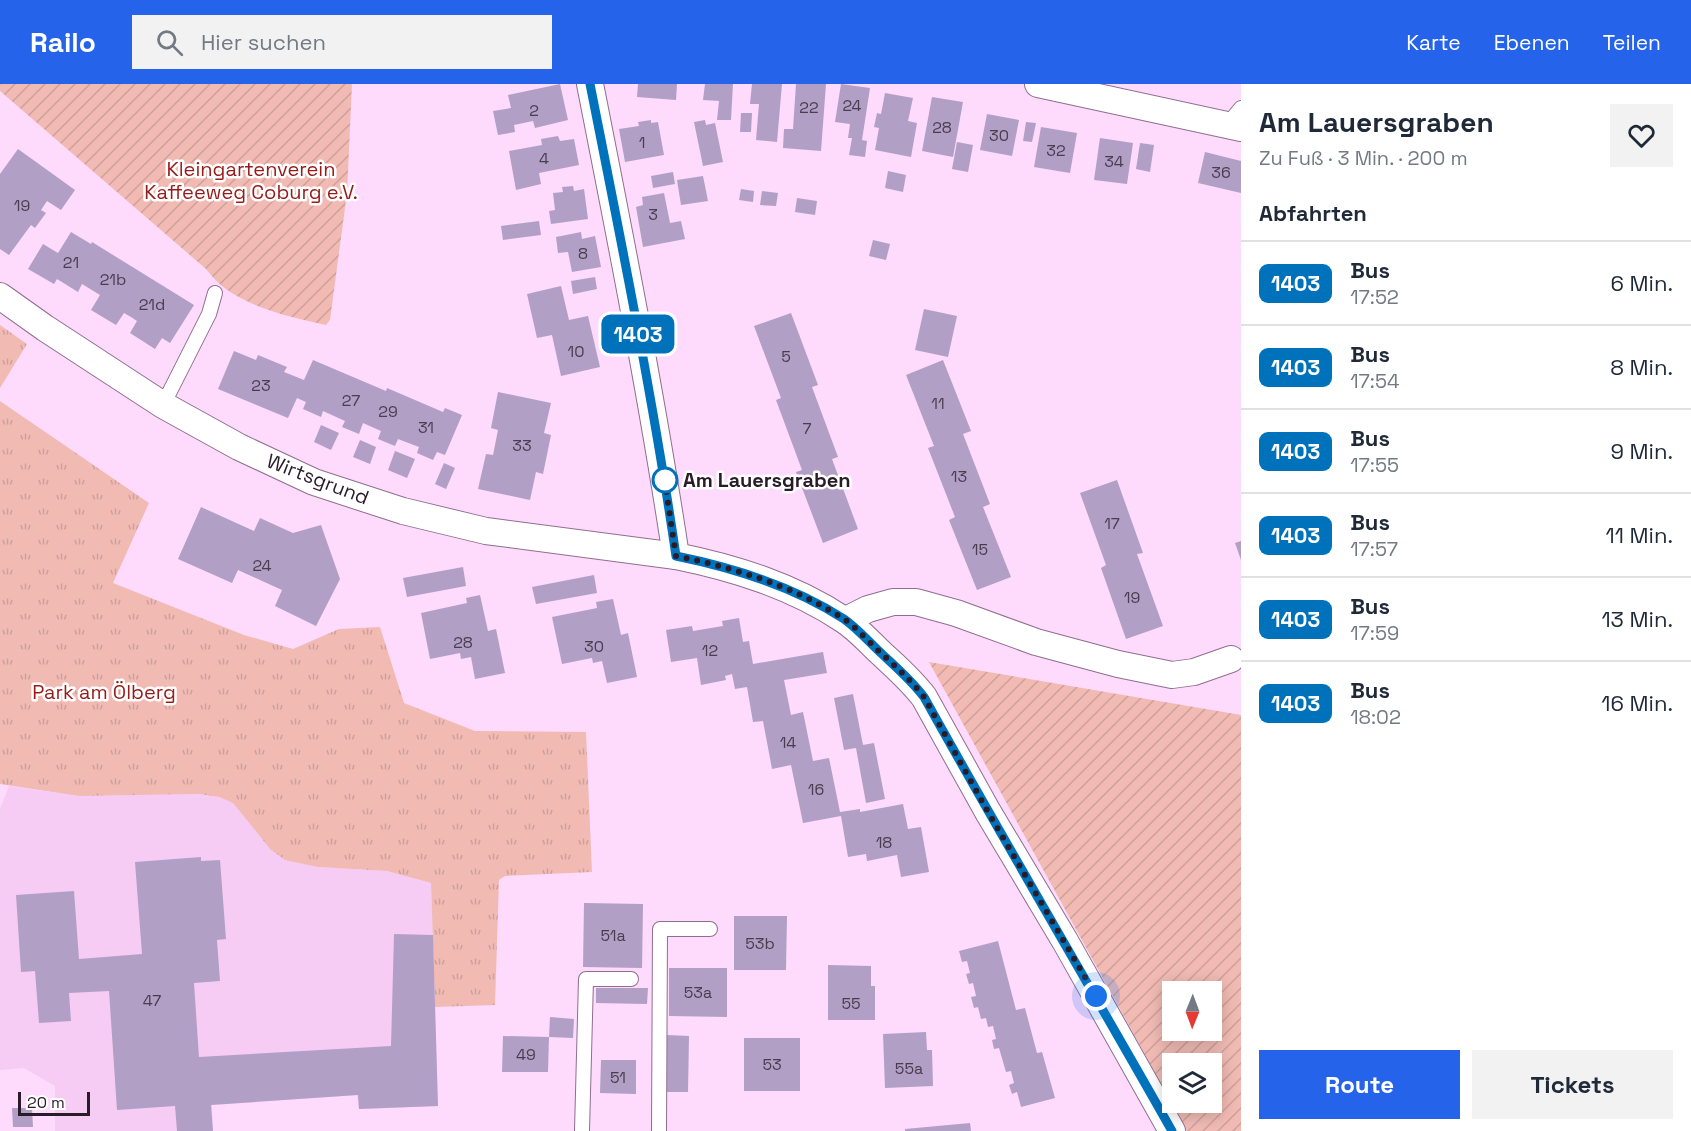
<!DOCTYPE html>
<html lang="de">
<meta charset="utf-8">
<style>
:root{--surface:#fff;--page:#f2f2f3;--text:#1f2937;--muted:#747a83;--line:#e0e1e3;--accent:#2563eb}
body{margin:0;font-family:"Space Grotesk",sans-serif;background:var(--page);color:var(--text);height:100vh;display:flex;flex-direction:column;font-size:22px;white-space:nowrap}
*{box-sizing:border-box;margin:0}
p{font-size:20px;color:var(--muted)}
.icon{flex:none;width:33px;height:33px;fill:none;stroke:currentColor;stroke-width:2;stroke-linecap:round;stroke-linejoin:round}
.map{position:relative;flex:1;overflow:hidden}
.drawer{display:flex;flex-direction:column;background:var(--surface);width:450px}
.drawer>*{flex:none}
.badge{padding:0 12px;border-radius:9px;font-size:21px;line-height:39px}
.needle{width:39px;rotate:181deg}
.tools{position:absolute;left:1162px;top:897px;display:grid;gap:12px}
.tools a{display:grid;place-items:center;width:60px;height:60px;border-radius:0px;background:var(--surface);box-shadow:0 3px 15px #0003;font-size:30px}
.scale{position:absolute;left:18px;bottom:15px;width:72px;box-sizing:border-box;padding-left:6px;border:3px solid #291c28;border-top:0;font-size:16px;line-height:21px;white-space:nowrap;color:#291c28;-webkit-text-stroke:4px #fff;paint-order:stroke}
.you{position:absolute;width:30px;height:30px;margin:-15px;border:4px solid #fff;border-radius:50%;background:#1a73e8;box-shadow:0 0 0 9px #1a73e833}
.map>.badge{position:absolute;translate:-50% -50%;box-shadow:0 0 0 3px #fff}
h2{padding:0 18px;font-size:22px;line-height:54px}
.round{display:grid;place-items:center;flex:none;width:63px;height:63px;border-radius:0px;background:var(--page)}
.head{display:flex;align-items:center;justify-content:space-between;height:102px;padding:0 18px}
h1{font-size:28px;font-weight:800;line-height:45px}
.primary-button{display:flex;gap:12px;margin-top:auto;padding:12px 18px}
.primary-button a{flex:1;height:69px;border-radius:0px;background:var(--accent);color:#fff;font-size:24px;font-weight:800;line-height:69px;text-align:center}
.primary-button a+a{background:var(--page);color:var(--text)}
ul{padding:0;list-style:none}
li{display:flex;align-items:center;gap:18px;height:84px;padding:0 18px;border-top:2px solid var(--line)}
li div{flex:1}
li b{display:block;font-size:22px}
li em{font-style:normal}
li .badge{min-width:66px;font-weight:700;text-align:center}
header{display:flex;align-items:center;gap:36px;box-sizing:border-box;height:84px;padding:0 30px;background:var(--accent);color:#fff}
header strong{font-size:28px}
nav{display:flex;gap:33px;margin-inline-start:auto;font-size:21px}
.search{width:420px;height:54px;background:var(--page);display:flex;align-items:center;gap:15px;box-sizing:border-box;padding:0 21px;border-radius:0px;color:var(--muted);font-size:22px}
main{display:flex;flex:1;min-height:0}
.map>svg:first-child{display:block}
</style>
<header>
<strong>Railo</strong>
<div class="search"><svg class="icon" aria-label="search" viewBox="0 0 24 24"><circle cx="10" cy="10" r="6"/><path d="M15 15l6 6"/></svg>Hier suchen</div>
<nav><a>Karte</a><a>Ebenen</a><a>Teilen</a></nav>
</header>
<main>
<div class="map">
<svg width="1241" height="1047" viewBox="0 0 1241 1047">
<defs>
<pattern id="park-tufts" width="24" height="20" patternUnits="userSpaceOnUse" patternTransform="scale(1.5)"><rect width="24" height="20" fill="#f1bbb4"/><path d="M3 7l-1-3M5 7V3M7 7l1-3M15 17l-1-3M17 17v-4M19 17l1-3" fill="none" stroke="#cfa09b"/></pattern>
<pattern id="garden-furrows" width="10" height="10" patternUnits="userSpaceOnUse" patternTransform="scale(1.5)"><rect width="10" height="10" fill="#f1bbb4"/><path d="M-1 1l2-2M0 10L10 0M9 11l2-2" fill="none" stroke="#cfa09b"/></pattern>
</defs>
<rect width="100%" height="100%" fill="#fedafc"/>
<path fill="#f6ccf4" d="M9,702l70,10 120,-2 20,3 14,6 37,46 48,18 69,4 44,12 7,223 -79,3 -2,-14 -145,10 1,26h-158v-45l-31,-18 -24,2v-261z"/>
<g fill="url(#park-tufts)">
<path d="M0,241l27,19 -27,44z"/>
<path d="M0,317l149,102 -36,80 131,52 49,14 46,-20 41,-2 24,76 71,28 111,1 6,140 -87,4 -6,4 -4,125 -60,2 -4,-124 -44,-12 -69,-4 -33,-7 -15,-11 -37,-46 -14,-6 -20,-3 -120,2 -79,-12z"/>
</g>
<g fill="url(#garden-furrows)" fill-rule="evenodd">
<path d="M0,0h352l-5,109 -17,127 -4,5c-35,-8 -75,-16 -104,-39 -6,-5 -11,-11 -16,-17l-206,-178z"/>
<path d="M929,578l312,53v416h-54zM1173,908h39v38h-39zM1173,980h39v38h-39z"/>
</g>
<g fill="#b29fc6">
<path d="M560,0l8,36 -33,8 -2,-7 -19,4 1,7 -17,3 -5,-24 18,-3 -3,-13z"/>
<path d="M638,0h39l-1,16 -39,-3z"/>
<path d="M705,0h28l-2,36h-14l2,-19 -16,-1z"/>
<path d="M752,0h30l-5,58 -21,-2 3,-36h-9z"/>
<path d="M796,0h30l-5,67 -38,-3 1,-19h9z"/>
<path d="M841,0l29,4 -8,52 5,1 -2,16 -16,-2 3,-17h-4l2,-14 -15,-2z"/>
<path d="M885,9l28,5 -5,23 9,2 -6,34 -36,-7 4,-22 -5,-1 3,-14 4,1z"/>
<path d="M932,13l31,5 -10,55 -31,-6z"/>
<path d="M741,29h11l-1,19h-11z"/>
<path d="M987,30l32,6 -7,36 -32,-6z"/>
<path d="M651,36v3l7,-1 6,33 -39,7 -6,-33 20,-3 -1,-4z"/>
<path d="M705,36l1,5 9,-2 8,39 -20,4 -9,-44z"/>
<path d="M1026,38l10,1 -4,19 -9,-1z"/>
<path d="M1041,43l36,6 -7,40 -36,-6z"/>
<path d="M558,52l2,5 14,-2 5,26 -40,8 2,11 -25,6 -7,-39 33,-6 -1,-6z"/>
<path d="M1100,54l33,5 -6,41 -33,-4z"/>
<path d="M957,58l16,3 -5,27 -16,-3z"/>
<path d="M1140,59l14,2 -4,27 -14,-3z"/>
<path d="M18,65l57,41 -14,20 -14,-9 -6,9 5,3 -11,15 -4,-3 -22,30 -9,-6v-75z"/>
<path d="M1205,68l36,9v32l-43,-10z"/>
<path d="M888,87l18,4 -3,17 -18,-4z"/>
<path d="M673,88l2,12 -22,4 -2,-12z"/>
<path d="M703,92l5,25 -27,4 -4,-25z"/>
<path d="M573,102l1,5 10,-2 4,30 -37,5 -2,-13 6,-1 -2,-17 10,-1 -1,-5z"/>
<path d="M741,105l13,2 -1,11 -14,-2z"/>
<path d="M762,107l16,2 -2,13 -16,-1z"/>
<path d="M664,109l6,30 11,-2 4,18 -42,8 -7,-40 7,-2 -1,-8z"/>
<path d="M797,114l20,3 -2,14 -20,-3z"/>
<path d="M539,137l2,14 -38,5 -2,-14z"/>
<path d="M71,148l20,12 1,-2 102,63 -24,38 -8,-5 -7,11 -25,-16 7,-12 -6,-4 -7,-4 -8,12 -25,-15 9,-15 -18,-11 -4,8 -21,-13 -3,5 -26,-15 15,-25 15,9z"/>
<path d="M581,148l1,7 13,-3 6,31 -29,5 -4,-20 -10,1 -2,-16z"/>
<path d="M873,156l17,4 -4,16 -17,-4z"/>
<path d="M595,193l2,12 -24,5 -2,-13z"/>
<path d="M561,202l8,34 19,-4 12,51 -39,9 -9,-41 -15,3 -10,-44z"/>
<path d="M924,225l33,7 -9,41 -33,-7z"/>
<path d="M791,229l27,72 -6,2 26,70 -6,2 26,70 -35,14 -27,-71 6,-2 -26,-70 5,-2 -27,-72z"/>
<path d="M234,267l22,9 2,-5 29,12 -3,5 20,8 9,-20 73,31 1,-3 56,24 2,-4 17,7 -17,40 -8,-3 -4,8 -16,-7 2,-6 -21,-8 -3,7 -17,-7 3,-8 -18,-8 -4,11 -17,-7 3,-6 -22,-10 -2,6 -18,-8 3,-7 -9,-4 -9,20 -70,-29z"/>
<path d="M943,276l28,71 -8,3 27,70 -7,3 28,70 -34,13 -28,-70 6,-3 -27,-69 6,-2 -28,-71z"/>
<path d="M498,308l53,11 -7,30 7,2 -8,39 -7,-2 -6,28 -52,-11 8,-35 7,1 5,-25 -7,-2z"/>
<path d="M321,341l18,8 -8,17 -17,-8z"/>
<path d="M360,356l16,7 -6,17 -17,-7z"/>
<path d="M395,367l20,8 -8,19 -19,-8z"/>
<path d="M444,379l11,5 -9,21 -11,-5z"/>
<path d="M1117,396l26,73 -6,1 26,72 -37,13 -25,-71 5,-3 -26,-72z"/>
<path d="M201,423l53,24 6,-13 33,15 28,-8 19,54 -24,47 -41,-20 7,-16 -44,-20 -6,13 -54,-24z"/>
<path d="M1241,457v19l-6,-17z"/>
<path d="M463,483l3,19 -59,11 -4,-19z"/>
<path d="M594,491l3,18 -61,11 -4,-17z"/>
<path d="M480,511l8,36 8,-2 9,44 -30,6 -4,-22 -10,2 -1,-6 -30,6 -9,-46 46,-10 -1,-5z"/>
<path d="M613,515l8,36 7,-2 9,44 -30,6 -5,-22 -9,2 -1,-5 -30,6 -10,-47 45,-9 -1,-6z"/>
<path d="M739,534l4,24 6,-1 4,23 70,-12 4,21 -43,7 7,35 12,-3 10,49 16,-3 11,54 20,-3v3l43,-8 5,25 13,-2 8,45 -28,5 -4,-22 -30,6 -1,-7 -18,3 -7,-41 -38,7 -12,-58 -19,4 -9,-48 -10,1 -6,-35 -12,2 -3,-15 -7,2 1,4 -25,5 -4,-27 -26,4 -5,-32 26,-4 1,5 30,-5 -1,-5z"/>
<path d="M853,610l10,51 11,-2 11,56 -19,4 -10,-55 -12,2 -10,-52z"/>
<path d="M201,773v4l19,-1 6,79 -9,1 3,41 -26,2 5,74 192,-11 3,-112 39,1 5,171 -79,3 -1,-14 -147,10 2,26h-36l-2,-25 -58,4 -8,-119 -40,2 2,28 -32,2 -4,-52 -14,1 -5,-77 58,-4 5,68 63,-5 -7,-92z"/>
<path d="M584,819l59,1 -1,64 -59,-1z"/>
<path d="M734,832h53l-1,54h-52z"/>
<path d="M998,857l18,69 9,-2 12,45 5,-1 13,46 -34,9 -4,-15 -5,2 -3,-9 5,-2 -3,-12 -5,1 -7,-24 -5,1 -2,-9 4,-1 -3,-13 -5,1 -2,-9 -5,1 -3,-12 -4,1 -3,-11 5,-1 -3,-13 -4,1 -3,-10 4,-1 -3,-12 -5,1 -3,-11z"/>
<path d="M828,881l43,1v20h4v34h-47z"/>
<path d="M669,884h58v49l-58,-1z"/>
<path d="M596,904h52l-1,16 -51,-1z"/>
<path d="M550,933l24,2 -1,19 -24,-1z"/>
<path d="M926,948l1,18h5l1,36 -48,2 -2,-54z"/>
<path d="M667,951l22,1 -1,56h-22z"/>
<path d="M503,952l46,1 -1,35h-46z"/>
<rect x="744" y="954" width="56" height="53"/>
<path d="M601,976h35v34l-36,-1z"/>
<path d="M12,1024h20l1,19h-20z"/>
<path d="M970,1039l1,8h-66v-2z"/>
</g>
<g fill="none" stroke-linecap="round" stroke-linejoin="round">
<g stroke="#8f6f8d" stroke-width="16">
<g id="service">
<path d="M1227,41l14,-17"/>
<path d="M163,321l46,-91 6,-21"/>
<path d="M582,1047l4,-152h45"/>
<path d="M659,1047l1,-202h50"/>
</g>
</g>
<g stroke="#8f6f8d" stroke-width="28">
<g id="minor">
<path d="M590,0c31,157 62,314 86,472 59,12 117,30 168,64 14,9 26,23 38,34 15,14 29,26 42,43l64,115 77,129 107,190"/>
<path d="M1038,0l203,44"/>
<path d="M0,212l45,32 118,77 76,42 75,35 89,29 83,20 190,25"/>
<path d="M846,536l22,-11 25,-7h23l40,11 80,29 82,22 54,11 22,-3 37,-13"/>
</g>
</g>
<use href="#service" stroke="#fff" stroke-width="14"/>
<use href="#minor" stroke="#fff" stroke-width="26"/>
</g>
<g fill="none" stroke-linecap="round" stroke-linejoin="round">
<g stroke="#fff" stroke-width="14">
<path id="line" d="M590,0c31,157 63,314 86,472 59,12 117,30 168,63 14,10 26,24 38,35 15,14 29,26 42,43 81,146 166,289 248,434"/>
</g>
<use href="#line" stroke="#0072bc" stroke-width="9"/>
<path stroke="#291c28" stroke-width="6" stroke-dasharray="0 10.8" d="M665,396l-2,-10 13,86c59,12 117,30 168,63 14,10 26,24 38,35 15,14 29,26 42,43l64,115 108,184"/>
</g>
<circle fill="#fff" stroke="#0072bc" stroke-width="3" cx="665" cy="396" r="12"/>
<g text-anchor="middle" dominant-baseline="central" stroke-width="5" stroke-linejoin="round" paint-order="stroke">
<g font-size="16" fill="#4b3d50">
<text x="852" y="21">24</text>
<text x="809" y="23">22</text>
<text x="534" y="26">2</text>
<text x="942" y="43">28</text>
<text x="999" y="51">30</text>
<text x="642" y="58">1</text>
<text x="1056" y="66">32</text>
<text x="544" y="74">4</text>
<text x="1114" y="77">34</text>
<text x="1221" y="88">36</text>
<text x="22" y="121">19</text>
<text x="653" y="130">3</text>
<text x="583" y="169">8</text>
<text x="71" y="178">21</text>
<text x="113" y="195">21b</text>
<text x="152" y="220">21d</text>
<text x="576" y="267">10</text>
<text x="786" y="272">5</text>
<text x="261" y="301">23</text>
<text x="351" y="316">27</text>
<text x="938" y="319">11</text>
<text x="388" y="327">29</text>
<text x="426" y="343">31</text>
<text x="807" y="344">7</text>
<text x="522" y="361">33</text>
<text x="959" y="392">13</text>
<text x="1112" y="439">17</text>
<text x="980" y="465">15</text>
<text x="262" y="481">24</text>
<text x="1132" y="513">19</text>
<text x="463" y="558">28</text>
<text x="594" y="562">30</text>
<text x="710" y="566">12</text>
<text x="788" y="658">14</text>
<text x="816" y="705">16</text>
<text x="884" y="758">18</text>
<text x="613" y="851">51a</text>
<text x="760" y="859">53b</text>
<text x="698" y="908">53a</text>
<text x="152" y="916">47</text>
<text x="851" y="919">55</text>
<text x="526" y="970">49</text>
<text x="772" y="980">53</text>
<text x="909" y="984">55a</text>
<text x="618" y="993">51</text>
</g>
<g font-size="20" fill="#961b19" stroke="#fff">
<text x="251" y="85">Kleingartenverein<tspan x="251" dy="23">Kaffeeweg Coburg e.V.</tspan></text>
<text x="104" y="608">Park am Ölberg</text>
</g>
<g font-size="20" fill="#291c28" stroke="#fff">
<text transform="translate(318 395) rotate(21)">Wirtsgrund</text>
</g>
<g font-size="20" font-weight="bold" fill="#291c28" stroke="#fff" text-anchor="start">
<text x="683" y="396">Am Lauersgraben</text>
</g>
</g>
</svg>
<div class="tools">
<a><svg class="needle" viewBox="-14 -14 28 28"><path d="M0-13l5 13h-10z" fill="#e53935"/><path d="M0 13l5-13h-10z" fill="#747a83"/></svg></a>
<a><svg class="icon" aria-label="layers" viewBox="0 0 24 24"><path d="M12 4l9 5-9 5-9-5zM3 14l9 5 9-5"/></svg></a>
</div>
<div class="scale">20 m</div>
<div class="you" style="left:1096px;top:912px"></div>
<b class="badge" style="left:638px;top:250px;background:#0072bc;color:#fff">1403</b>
</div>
<section class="drawer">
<div class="head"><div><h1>Am Lauersgraben</h1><p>Zu Fuß · 3 Min. · 200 m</p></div><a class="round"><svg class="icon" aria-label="heart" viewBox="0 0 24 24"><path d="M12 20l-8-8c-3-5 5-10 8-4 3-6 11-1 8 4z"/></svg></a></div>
<h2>Abfahrten</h2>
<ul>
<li><span class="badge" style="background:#0072bc;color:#fff">1403</span><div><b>Bus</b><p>17:52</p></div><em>6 Min.</em></li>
<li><span class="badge" style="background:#0072bc;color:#fff">1403</span><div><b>Bus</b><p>17:54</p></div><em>8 Min.</em></li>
<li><span class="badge" style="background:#0072bc;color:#fff">1403</span><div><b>Bus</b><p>17:55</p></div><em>9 Min.</em></li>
<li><span class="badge" style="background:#0072bc;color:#fff">1403</span><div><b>Bus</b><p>17:57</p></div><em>11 Min.</em></li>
<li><span class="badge" style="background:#0072bc;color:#fff">1403</span><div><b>Bus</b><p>17:59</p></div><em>13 Min.</em></li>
<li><span class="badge" style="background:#0072bc;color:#fff">1403</span><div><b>Bus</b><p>18:02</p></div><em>16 Min.</em></li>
</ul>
<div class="primary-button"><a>Route</a><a>Tickets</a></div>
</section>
</main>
